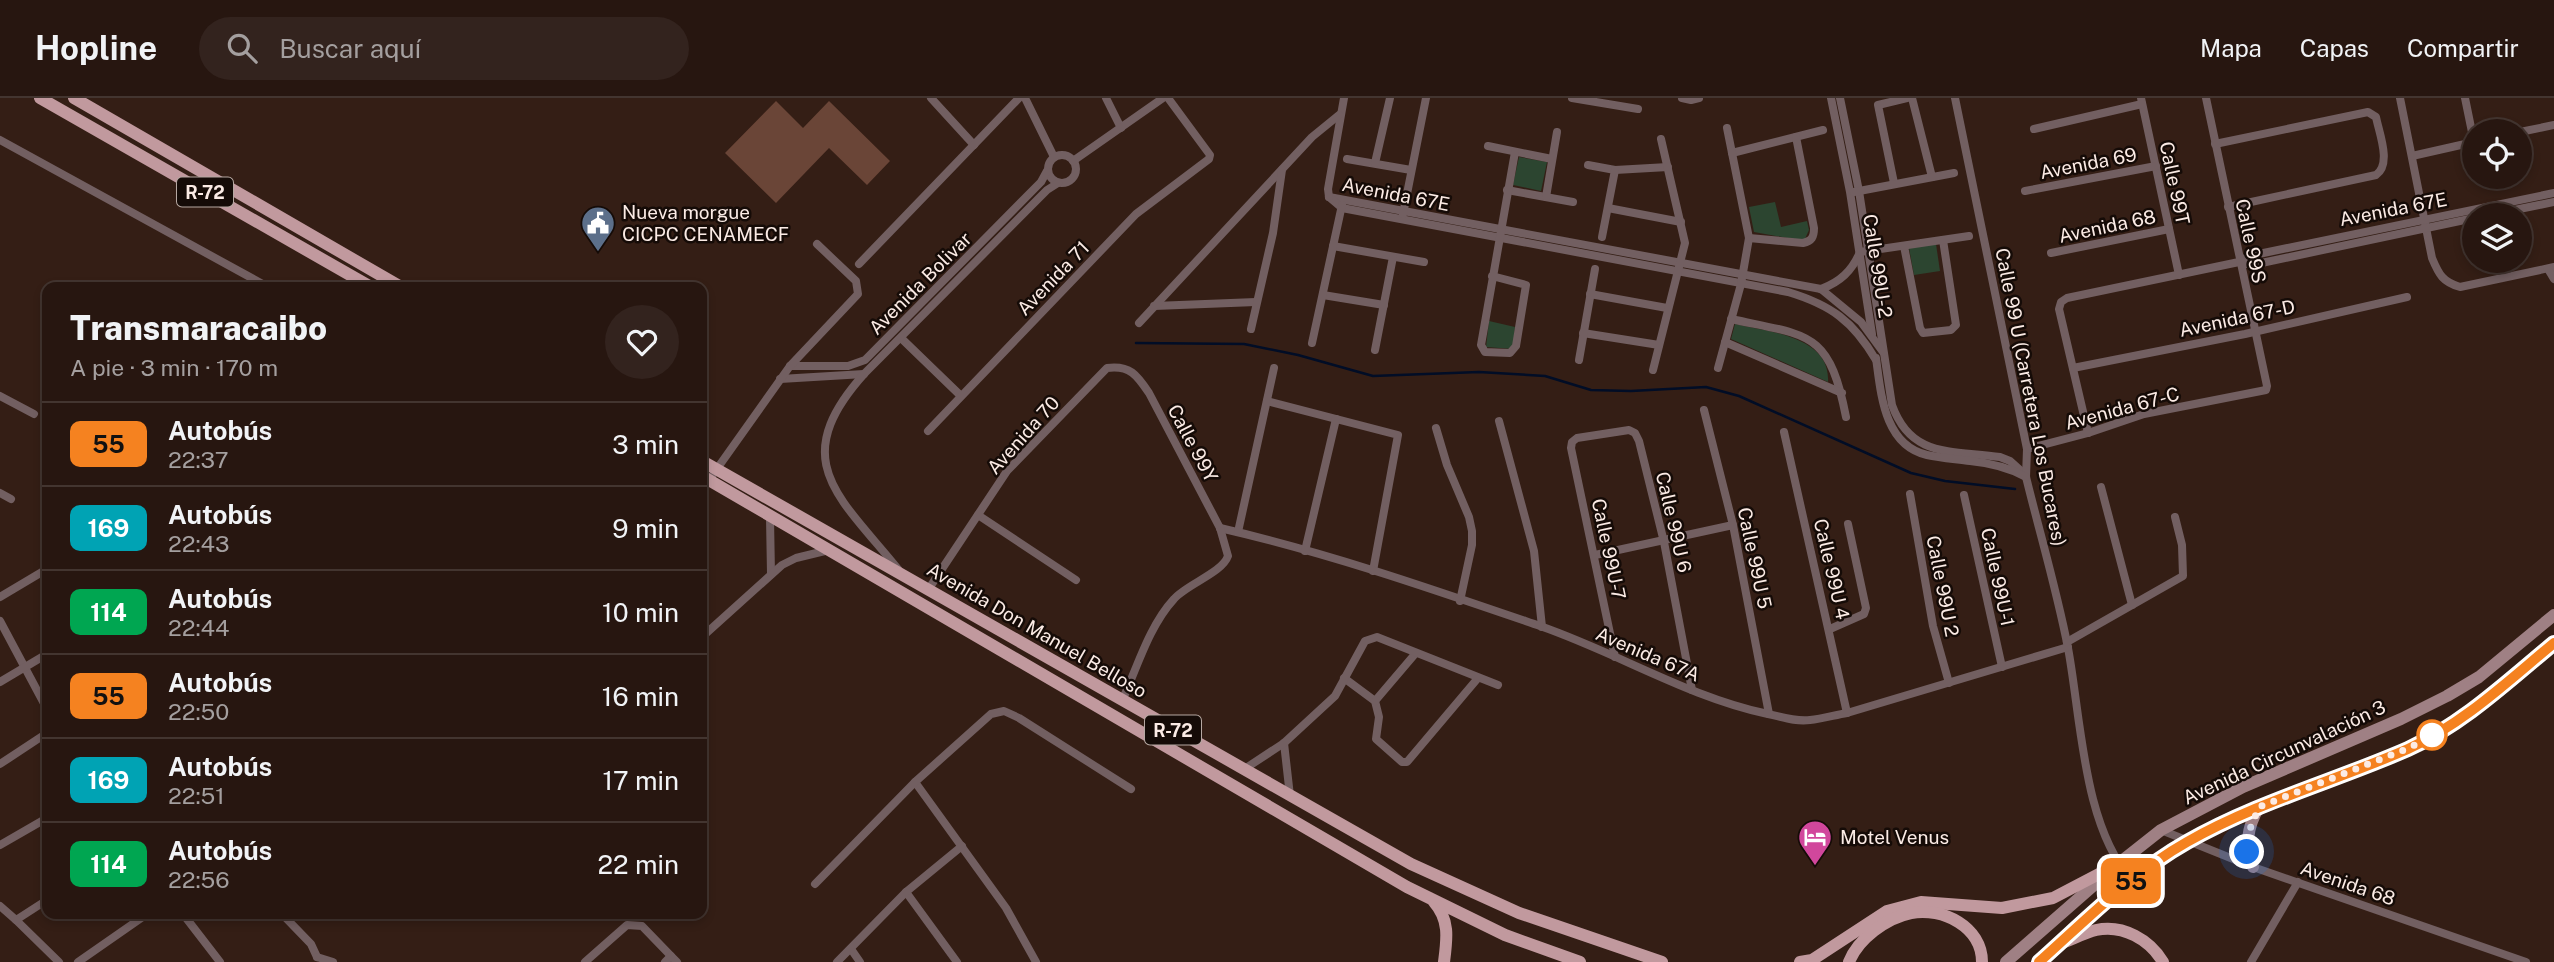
<!DOCTYPE html>
<html lang="es">
<meta charset="utf-8">
<style>
:root{--surface:#271610;--page:#33231e;--text:#f1f3f6;--muted:#a49f9f;--line:#433530}
body{margin:0;font-family:"Public Sans",sans-serif;background:var(--page);color:var(--text);height:100vh;display:flex;flex-direction:column;font-size:26px;white-space:nowrap}
*{box-sizing:border-box;margin:0}
p{font-size:23px;color:var(--muted)}
.icon{flex:none;width:38px;height:38px;fill:none;stroke:currentColor;stroke-width:2;stroke-linecap:round;stroke-linejoin:round}
.map{position:relative;flex:1;overflow:hidden}
.side{position:absolute;left:42px;top:184px;width:665px;height:637px;display:flex;flex-direction:column;background:var(--surface);border-radius:14px;box-shadow:0 4px 10px #0003,0 0 0 2px var(--line)}
.side>*{flex:none}
.badge{padding:0 14px;border-radius:10px;font-size:24px;line-height:46px}
.controls{position:absolute;left:2462px;top:21px;display:grid;gap:14px}
.controls a{display:grid;place-items:center;width:70px;height:70px;border-radius:50%;background:var(--surface);box-shadow:0 4px 10px #0003,0 0 0 2px var(--line);font-size:35px}
.you{position:absolute;width:35px;height:35px;margin:-18px;border:5px solid #fff;border-radius:50%;background:#1a73e8;box-shadow:0 0 0 10px #1a73e833}
.map>.badge{position:absolute;translate:-50% -50%;box-shadow:0 0 0 4px #fff}
.round{display:grid;place-items:center;flex:none;width:74px;height:74px;border-radius:37px;background:var(--page)}
.summary{display:flex;align-items:center;justify-content:space-between;height:119px;padding:0 28px}
h1{font-size:33px;font-weight:800;line-height:52px}
ul{padding:0;list-style:none}
li{display:flex;align-items:center;gap:21px;height:84px;padding:0 28px;border-top:2px solid var(--line)}
li div{flex:1}
li b{display:block;font-size:26px}
li em{font-style:normal}
li .badge{min-width:77px;font-weight:700;text-align:center}
header{display:flex;align-items:center;gap:42px;box-sizing:border-box;height:98px;padding:0 35px;background:var(--surface);border-bottom:2px solid var(--line)}
header strong{font-size:33px}
nav{display:flex;gap:38px;margin-inline-start:auto;font-size:24px}
.search{width:490px;height:63px;background:var(--page);display:flex;align-items:center;gap:18px;box-sizing:border-box;padding:0 24px;border-radius:38px;color:var(--muted);font-size:26px}
.map>svg:first-child{display:block}
</style>
<header>
<strong>Hopline</strong>
<div class="search"><svg class="icon" aria-label="search" viewBox="0 0 24 24"><circle cx="10" cy="10" r="6"/><path d="M15 15l6 6"/></svg>Buscar aquí</div>
<nav><a>Mapa</a><a>Capas</a><a>Compartir</a></nav>
</header>
<div class="map">
<svg width="2554" height="864" viewBox="0 0 2554 864">
<rect width="100%" height="100%" fill="#341e15"/>
<g fill="#2c4530">
<path d="M1519,59l28,5 -6,29 -28,-6z"/>
<path d="M1775,104l6,25 26,-6 2,9 -5,11 -50,-9 -5,-25z"/>
<path d="M1936,146l4,27 -26,4 -5,-27z"/>
<path d="M1489,223l26,6 -2,22 -27,-2z"/>
<path d="M1735,226c33,8 96,12 93,58l-97,-43z"/>
</g>
<g fill="none" stroke-linecap="round" stroke-linejoin="round">
<path stroke="#010d26" stroke-width="2.5" d="M1136,245l108,1 54,11 75,21 106,-4 66,4 46,14 40,1 75,-4 33,9 172,77 34,8 70,8"/>
</g>
<path fill="#6a4537" d="M776,3l27,27 26,-27 61,60 -23,24 -38,-37 -53,55 -51,-50z"/>
<g fill="none" stroke-linecap="round" stroke-linejoin="round">
<g stroke="#725f61" stroke-width="8">
<path d="M931,0l43,47"/>
<path d="M1025,0l29,59"/>
<path d="M1106,0l15,30"/>
<path d="M1572,0l66,11"/>
<path d="M1682,0l9,2 8,-2"/>
<path d="M1831,0l19,94 22,142"/>
<path d="M1840,0l19,93 33,214c19,53 59,45 108,52l10,4 10,9"/>
<path d="M1912,0l20,79"/>
<path d="M1955,0l72,351 -1,28c14,57 31,114 42,171 13,69 15,179 64,232"/>
<path d="M2141,0l38,177"/>
<path d="M2400,0l32,160c7,17 11,24 28,29l94,-20"/>
<path d="M2465,0l9,44"/>
<path d="M2034,31l108,-25"/>
<path d="M2520,34l34,-7"/>
<path d="M0,42l268,147"/>
<path d="M2215,46l153,-32 8,5c3,16 16,47 0,58l-148,32"/>
<path d="M1488,48l64,13"/>
<path d="M1732,55l91,-23"/>
<circle cx="1062" cy="71" r="14"/>
<path d="M2412,58l62,-14"/>
<path d="M1347,61l64,11"/>
<path d="M1073,63l90,-63"/>
<path d="M1375,65l15,-65"/>
<path d="M1588,67l27,5 53,-3"/>
<path d="M1894,85l-16,-78 29,-7"/>
<path d="M1507,92l66,12"/>
<path d="M2025,93l131,-25"/>
<path d="M1854,94l100,-19"/>
<path d="M1329,99l492,92 40,33 22,30"/>
<path d="M1329,99l13,11 446,84c43,13 65,29 88,68"/>
<path d="M1329,99l-1,-8 16,-91"/>
<path d="M1546,99l11,-65"/>
<path d="M1608,110l73,14"/>
<path d="M1403,116l23,-116"/>
<path d="M2490,117l64,-13"/>
<path d="M1602,139l13,-67"/>
<path d="M1749,140l54,5c9,-2 11,-6 11,-15l-18,-91"/>
<path d="M1333,148l91,16"/>
<path d="M1904,148l16,82 3,5 28,-3 5,-5 -13,-85"/>
<path d="M2051,155l118,-24"/>
<path d="M2239,164l13,3 222,-47"/>
<path d="M859,166l160,-166"/>
<path d="M2548,171l6,10"/>
<path d="M1492,178l34,9 -10,61 -6,7 -25,-1 -4,-7 34,-193"/>
<path d="M1821,191c19,-7 31,-18 39,-37l109,-16"/>
<path d="M1590,196l77,14"/>
<path d="M1323,197l61,10"/>
<path d="M1154,208l102,-4"/>
<path d="M1731,221c78,17 98,11 115,98"/>
<path d="M1139,225l173,-186 27,-22"/>
<path d="M1251,231l22,-96 9,-63"/>
<path d="M1583,235l76,12"/>
<path d="M901,240l60,58"/>
<path d="M1725,244l117,51"/>
<path d="M1312,245l30,-138"/>
<path d="M1375,252l18,-93"/>
<path d="M1876,260c5,36 8,87 51,97 14,3 29,4 43,6 21,2 38,6 56,16"/>
<path d="M1579,262l16,-91"/>
<path d="M790,268h58l17,-6 176,-178 6,-11"/>
<path d="M1718,270l23,-84 8,-46 -22,-110"/>
<path d="M2073,270l172,-34 162,-37"/>
<path d="M1653,272l32,-127 -24,-104"/>
<path d="M780,281l84,-5"/>
<path d="M0,298l34,18"/>
<path d="M1267,303l131,34 -25,136"/>
<path d="M1704,312l29,115 36,189"/>
<path d="M1499,323l35,130 8,76"/>
<path d="M1436,330l11,37 22,52 3,14v14l-12,56"/>
<path d="M928,333l208,-217 73,-55 1,-4 -42,-57"/>
<path d="M1784,334l63,281"/>
<path d="M2088,335l-29,-124 2,-7 6,-4 172,-36 10,-6 305,-63"/>
<path d="M2027,351l61,-16 56,-19 122,-24 1,-4 -61,-288"/>
<path d="M702,386l7,-4 81,-114 68,-72 -2,-13 -39,-37"/>
<path d="M2101,389l31,118"/>
<path d="M0,395l11,6"/>
<path d="M1910,396l23,132 16,57"/>
<path d="M1964,397l38,172"/>
<path d="M978,417l98,65"/>
<path d="M770,420l1,56"/>
<path d="M1220,430c109,25 215,62 320,98 78,27 148,71 228,88 14,3 28,8 42,6 12,-1 25,-5 37,-7l221,-66"/>
<path d="M1238,434l36,-164"/>
<path d="M1305,453l31,-132"/>
<path d="M1595,457l138,-30"/>
<path d="M898,471c-59,-73 -112,-108 -34,-195l183,-184 11,-7"/>
<path d="M928,492l79,-119 100,-103c23,-3 30,7 42,25l71,135 8,28c-6,17 -41,28 -54,43 -25,27 -37,69 -52,102"/>
<path d="M0,499l47,-28"/>
<path d="M0,523l47,88"/>
<path d="M1830,531l34,-15 2,-6 -18,-84"/>
<path d="M702,539l80,-72 14,-7 33,-8"/>
<path d="M2067,544l116,-66 -1,-31 -7,-28"/>
<path d="M1615,559l-44,-209 1,-6 5,-4 52,-8 6,3 4,8 25,101 28,148"/>
<path d="M1344,580l31,23 4,16 -3,22 26,23h5l71,-84"/>
<path d="M0,584l47,-28"/>
<path d="M1375,603l40,-47"/>
<path d="M1284,645l6,53"/>
<path d="M0,666l47,-31"/>
<path d="M1243,672l41,-27 51,-47 30,-55 12,-4 121,48"/>
<path d="M915,684l91,126 30,54"/>
<path d="M2161,732l92,37 273,95"/>
<path d="M0,747l47,-27"/>
<path d="M815,786l100,-102 76,-68 13,-3 15,7 112,71"/>
<path d="M906,794l51,70"/>
<path d="M47,802l-31,20 43,42"/>
<path d="M0,808l16,14"/>
<path d="M183,816l37,48"/>
<path d="M282,816l29,30 6,13"/>
<path d="M851,851l9,13"/>
<path d="M317,859l16,5"/>
<path d="M78,864l69,-48"/>
<path d="M585,864l42,-37 15,1 29,30"/>
<path d="M665,864l6,-6 6,6"/>
<path d="M837,864l69,-70 56,-46"/>
<path d="M2251,864l47,-80"/>
</g>
<g stroke="#9f8084" stroke-width="12">
<path d="M2253,769c-9,-21 -6,-40 6,-60"/>
<path d="M2006,864l112,-98 43,-34 82,-43 158,-68 46,-23 32,-19 75,-62"/>
<path d="M2039,864c47,-42 93,-89 148,-120 70,-40 148,-61 221,-93 55,-25 100,-68 146,-106"/>
</g>
<g stroke="#c1999e" stroke-width="12">
<path d="M40,0l331,189"/>
<path d="M74,0l327,189"/>
<path d="M702,363l709,403 108,49 143,49"/>
<path d="M702,378l705,411 98,48 75,27"/>
<path d="M1434,804c16,18 13,37 10,60"/>
<path d="M2059,846c12,-4 25,-11 37,-14 27,-6 54,10 67,32"/>
<path d="M1800,864l12,-2 75,-49 34,-9 81,6 51,-10 65,-34"/>
<path d="M1849,864c9,-23 37,-44 62,-49 32,-6 71,14 71,49"/>
</g>
</g>
<g fill="none" stroke-linecap="round" stroke-linejoin="round">
<g stroke="#fff" stroke-width="16">
<path id="line" d="M2039,864c47,-42 93,-89 148,-120 70,-40 148,-61 221,-93 55,-25 100,-68 146,-106"/>
</g>
<use href="#line" stroke="#f58220" stroke-width="10"/>
<path stroke="#fbebe5" stroke-width="7" stroke-dasharray="0 12.6" d="M2247,754l1,-18 11,-27 150,-59 23,-13"/>
</g>
<defs>
<g id="civic-pin" transform="scale(1.75)"><path d="M0 17L-7.5 6A9.5 9.5 0 1 1 7.5 6Z" fill="#5c6f8a" stroke="#150b07"/><path d="M-.6-6.5H3V-4.5H.6V-3L4-1V1h2V6H-6V1h2V-1L-.6-3ZM-1.2 2.5V6h2.4V2.5Z" fill="#fff"/></g>
<g id="hotel-pin" transform="scale(1.75)"><path d="M0 17L-7.5 6A9.5 9.5 0 1 1 7.5 6Z" fill="#d1479c" stroke="#150b07"/><path d="M-6-4.5h1.5V1H6V5H4.5V3h-9V5H-6ZM-4 0a1.8 1.8 0 1 1 3.6 0ZM.5 0V-2.5h3Q6-2.5 6 0Z" fill="#fff"/></g>
</defs>
<g fill-rule="evenodd">
<use href="#civic-pin" x="598" y="125"/>
<use href="#hotel-pin" x="1815" y="739"/>
</g>
<circle fill="#fff" stroke="#f58220" stroke-width="3.5" cx="2432" cy="637" r="14"/>
<g text-anchor="middle" dominant-baseline="central" stroke-width="5" stroke-linejoin="round" paint-order="stroke">
<g fill="#150b07" stroke="#b6a8a2" stroke-width="2">
<rect x="177" y="79.5" width="56" height="29" rx="5"/>
<rect x="1145" y="617.5" width="56" height="29" rx="5"/>
</g>
<g font-size="18" font-weight="bold" fill="#fbebe5">
<text x="205" y="94">R-72</text>
<text x="1173" y="632">R-72</text>
</g>
<g font-size="19" fill="#fbebe5" stroke="#150b07">
<text transform="translate(2088 65) rotate(-11)">Avenida 69</text>
<text transform="translate(2175 85) rotate(78)">Calle 99T</text>
<text transform="translate(1396 96) rotate(11)">Avenida 67E</text>
<text transform="translate(2393 111) rotate(-11)">Avenida 67E</text>
<text transform="translate(2107 128) rotate(-12)">Avenida 68</text>
<text transform="translate(2251 143) rotate(78)">Calle 99S</text>
<text transform="translate(1878 168) rotate(81)">Calle 99U-2</text>
<text transform="translate(1053 180) rotate(-46)">Avenida 71</text>
<text transform="translate(920 185) rotate(-45)">Avenida Bolivar</text>
<text transform="translate(2237 220) rotate(-12)">Avenida 67-D</text>
<text transform="translate(2031 299) rotate(79)">Calle 99 U (Carretera Los Bucares)</text>
<text transform="translate(2122 310) rotate(-15)">Avenida 67-C</text>
<text transform="translate(1023 337) rotate(-48)">Avenida 70</text>
<text transform="translate(1193 345) rotate(62)">Calle 99Y</text>
<text transform="translate(1674 424) rotate(77)">Calle 99U 6</text>
<text transform="translate(1609 451) rotate(78)">Calle 99U-7</text>
<text transform="translate(1755 460) rotate(78)">Calle 99U 5</text>
<text transform="translate(1832 471) rotate(77)">Calle 99U 4</text>
<text transform="translate(1998 479) rotate(78)">Calle 99U-1</text>
<text transform="translate(1943 488) rotate(79)">Calle 99U 2</text>
<text transform="translate(1037 532) rotate(30)">Avenida Don Manuel Belloso</text>
<text transform="translate(1648 556) rotate(23)">Avenida 67A</text>
<text transform="translate(2284 654) rotate(-25)">Avenida Circunvalación 3</text>
<text transform="translate(2348 785) rotate(19)">Avenida 68</text>
</g>
<g font-size="19" fill="#fbebe5" stroke="#150b07" text-anchor="start">
<text x="622" y="114">Nueva morgue<tspan x="622" dy="22">CICPC CENAMECF</tspan></text>
<text x="1840" y="739">Motel Venus</text>
</g>
</g>
</svg>
<div class="controls">
<a><svg class="icon" aria-label="locate" viewBox="0 0 24 24"><circle cx="12" cy="12" r="6"/><path d="M12 2v4M12 18v4M2 12h4M18 12h4"/></svg></a>
<a><svg class="icon" aria-label="layers" viewBox="0 0 24 24"><path d="M12 4l9 5-9 5-9-5zM3 14l9 5 9-5"/></svg></a>
</div>
<div class="you" style="left:2247px;top:754px"></div>
<b class="badge" style="left:2131px;top:783px;background:#f58220;color:#111">55</b>
<section class="side">
<div class="summary"><div><h1>Transmaracaibo</h1><p>A pie · 3 min · 170 m</p></div><a class="round"><svg class="icon" aria-label="heart" viewBox="0 0 24 24"><path d="M12 20l-8-8c-3-5 5-10 8-4 3-6 11-1 8 4z"/></svg></a></div>
<ul>
<li><span class="badge" style="background:#f58220;color:#111">55</span><div><b>Autobús</b><p>22:37</p></div><em>3 min</em></li>
<li><span class="badge" style="background:#00a3b4;color:#fff">169</span><div><b>Autobús</b><p>22:43</p></div><em>9 min</em></li>
<li><span class="badge" style="background:#00a651;color:#fff">114</span><div><b>Autobús</b><p>22:44</p></div><em>10 min</em></li>
<li><span class="badge" style="background:#f58220;color:#111">55</span><div><b>Autobús</b><p>22:50</p></div><em>16 min</em></li>
<li><span class="badge" style="background:#00a3b4;color:#fff">169</span><div><b>Autobús</b><p>22:51</p></div><em>17 min</em></li>
<li><span class="badge" style="background:#00a651;color:#fff">114</span><div><b>Autobús</b><p>22:56</p></div><em>22 min</em></li>
</ul>
</section>
</div>
